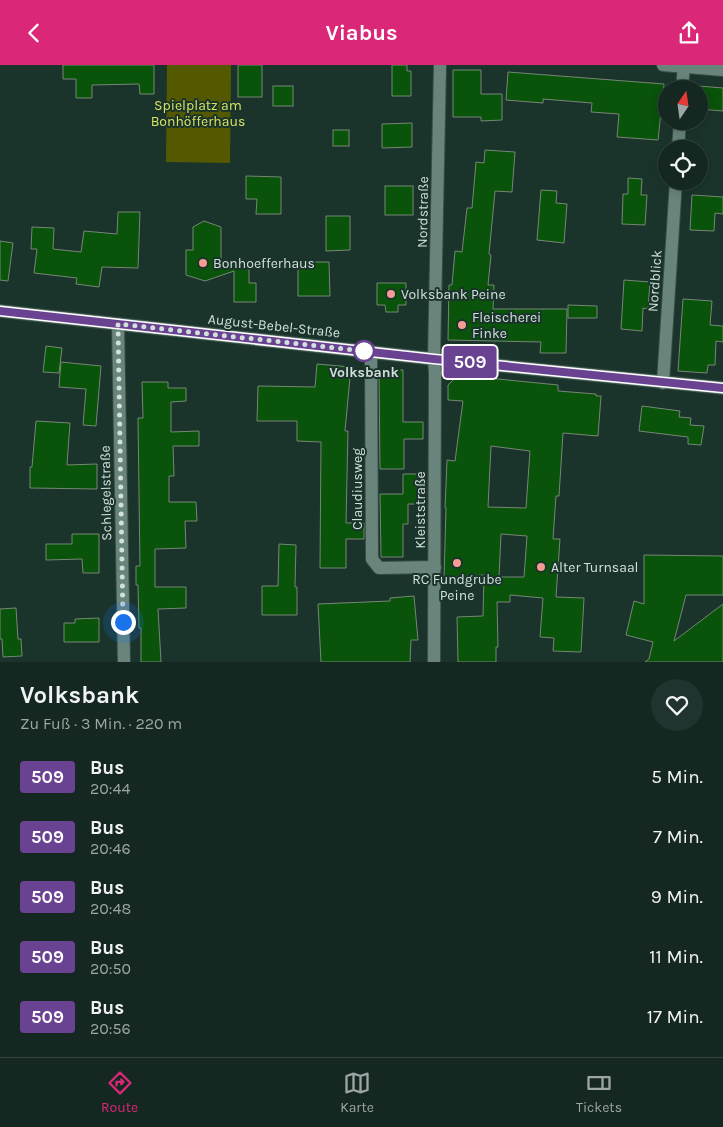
<!DOCTYPE html>
<html lang="de">
<meta charset="utf-8">
<style>
:root{--surface:#142721;--page:#21332e;--text:#f1f3f6;--muted:#9da5a5;--line:#33443f;--accent:#db2777}
body{margin:0;font-family:Karla,sans-serif;background:var(--page);color:var(--text);height:100vh;display:flex;flex-direction:column;font-size:19px;white-space:nowrap}
*{box-sizing:border-box;margin:0}
p{font-size:16px;color:var(--muted)}
.icon{flex:none;width:28px;height:28px;fill:none;stroke:currentColor;stroke-width:2;stroke-linecap:round;stroke-linejoin:round}
.map{position:relative;height:597px;overflow:hidden}
.details{display:flex;flex-direction:column;background:var(--surface);flex:1}
.details>*{flex:none}
.badge{padding:0 10px;border-radius:4px;font-size:18px;line-height:32px}
.needle{width:32px;rotate:13deg}
.controls{position:absolute;left:658px;top:15px;display:grid;gap:10px}
.controls a{display:grid;place-items:center;width:50px;height:50px;border-radius:50%;background:var(--surface);box-shadow:0 2px 12px #0003,0 0 0 1px var(--line);font-size:25px}
.you{position:absolute;width:25px;height:25px;margin:-12px;border:4px solid #fff;border-radius:50%;background:#1a73e8;box-shadow:0 0 0 8px #1a73e833}
.map>.badge{position:absolute;translate:-50% -50%;box-shadow:0 0 0 2px #fff}
.round{display:grid;place-items:center;flex:none;width:52px;height:52px;border-radius:26px;background:var(--page)}
.headline{display:flex;align-items:center;justify-content:space-between;height:85px;padding:0 20px}
h1{font-size:24px;font-weight:700;line-height:38px}
ul{padding:0;list-style:none}
li{display:flex;align-items:center;gap:15px;height:60px;padding:0 20px}
li div{flex:1}
li b{display:block;font-size:19px}
li em{font-style:normal}
li .badge{min-width:55px;font-weight:700;text-align:center}
header{display:flex;justify-content:space-between;align-items:center;height:65px;padding:0 20px;background:var(--accent);color:#fff;font-size:22px;font-weight:700}
.menu{display:flex;justify-content:space-around;align-items:center;height:70px;border-top:1px solid var(--line);background:var(--surface);font-size:14px;color:var(--muted)}
.menu a{display:grid;justify-items:center;gap:2px}
.menu .selected{color:var(--accent)}
.map>svg:first-child{display:block}
</style>
<header><svg class="icon" aria-label="back" viewBox="0 0 24 24"><path d="M15 5l-7 7 7 7"/></svg>Viabus<svg class="icon" aria-label="share" viewBox="0 0 24 24"><path d="M12 15V3M7 8l5-5 5 5M5 13v7h14v-7"/></svg></header>
<div class="map">
<svg width="723" height="597" viewBox="0 0 723 597">
<rect width="100%" height="100%" fill="#1a342c"/>
<path fill="#545900" d="M167,0h64l-1,98 -64,-1z"/>
<g fill="#09530a" stroke="#758774" fill-rule="evenodd">
<path d="M63,0h91v29h-14l-1,-10 -47,1v13h-16v-19h-13z"/>
<rect x="238" y="0" width="24" height="32"/>
<path d="M392,0h15v6h4v25h-19z"/>
<path d="M453,5h28v24h21v26l-21,1v-4h-28z"/>
<path d="M508,7l156,12 -6,56 -41,-3 2,-23 -28,-2 1,-9 -49,-4v4l-37,-3z"/>
<rect x="273" y="21" width="20" height="20"/>
<path d="M699,21l24,2v23l-24,-2z"/>
<path d="M412,58v24l-30,1v-24z"/>
<rect x="333" y="65" width="16" height="16"/>
<path d="M485,85l30,2 -3,40 -17,-1 -6,63 2,1 -3,30h6l-1,24h74l-1,44h-26l1,-11 -93,-2 1,-55h3l3,-34 7,1 5,-44h5l4,-46 8,1z"/>
<path d="M246,111l35,1v37h-25l1,-15h-11z"/>
<path d="M628,113l14,1 -1,16h6l-2,30 -23,-1 1,-30h5z"/>
<rect x="385" y="121" width="28" height="29"/>
<path d="M541,125l16,1 -1,12 11,1 -3,39 -27,-3z"/>
<path d="M692,130l31,2v17l-8,-1 -1,18 -24,-1z"/>
<path d="M118,147h22l-2,56 -36,-1 -3,20 -23,-3 1,-6 -43,-5 3,-24h-6l1,-22 22,1 -1,21 28,3 3,-21 33,3z"/>
<path d="M326,151h24v34l-24,1z"/>
<path d="M204,156l17,6v37h28v19h7v19h-22v-31l-29,10 -19,-6v-25h7v-23z"/>
<path d="M0,176l13,2 -5,38 -8,-1z"/>
<path d="M298,197h31l1,34h-32z"/>
<path d="M624,215l26,2 -2,27 -5,-1 -1,23 -21,-2z"/>
<path d="M377,218h29v22h-8v7h-12l-1,-7h-8z"/>
<path d="M683,234l29,2 -2,24 13,1v16l-7,-1 -1,24h-7l-1,8 -29,-2z"/>
<path d="M568,240l29,1v12h-29z"/>
<path d="M46,281l16,2 -3,25 -16,-1z"/>
<path d="M61,297l40,4 -5,60 -13,-1 3,-36 -27,-2z"/>
<path d="M317,299l34,3 -6,64h3l-2,92h18v16h-18v29h-26l1,-126 -24,-1v-20h-40l1,-35 57,1z"/>
<path d="M379,305h24v52h20v17h-19v30h-24z"/>
<path d="M458,310l100,10v6l38,3v2h5l-3,40 -35,-3 -4,63h-3l-3,43h7l-4,58 28,1 -3,54 -28,-1 1,-13 -14,-1 3,-39 -33,-3v7h-13l1,45h-2v15h-38l-1,-45 26,-1 1,-41 -40,3 2,-70h-1l2,-48 8,1 8,-60 -15,-1v-15zM491,381l39,5 -4,57 -38,-1zM501,469l26,2 -3,41h-25z"/>
<path d="M142,317h26v6h18v13l-15,1v30l28,-1v15h-26l1,30h-5v26h27l1,19h-12l1,27 -31,1v38h31v21l-28,1 3,53h-20v-34h-2l-1,-43h-2v-19h4l-2,-148h5z"/>
<path d="M642,341l38,5 -1,6 12,1 -1,7 14,1 -3,19 -13,-1v-7l-49,-6z"/>
<path d="M36,356l34,2 -3,42 30,-1v25l-67,-1v-21h2z"/>
<path d="M403,409h18v30h-13v20h-5v33h-22l-1,-63h23z"/>
<path d="M72,469h27v39h-16l-1,-14 -36,1v-16h26z"/>
<path d="M279,479l17,1 -1,42h2v28h-35v-29h16z"/>
<path d="M644,490l79,1v39h-37l-12,46 49,-37v58h-78l4,-3 4,-17 -27,-7 8,-34 10,3z"/>
<path d="M414,531l4,44h-7l-1,22h-89l-3,-58 72,-3v-3z"/>
<path d="M16,543l2,31h3l1,17 -19,1 -1,-18h-2v-30z"/>
<path d="M99,553v24h-35v-19h11v-4z"/>
</g>
<g fill="none" stroke-linecap="round" stroke-linejoin="round">
<g stroke="#394e48" stroke-width="14">
<g id="minor">
<path d="M663,0l60,5"/>
<path d="M682,24l2,-24"/>
<path d="M678,84l2,-28"/>
<path d="M0,246l434,48 289,29"/>
<path d="M118,259l6,338"/>
<path d="M371,286l1,208 7,9 56,-1"/>
<path d="M663,318l13,-202"/>
<path d="M434,597l1,-289 -1,-14 6,-294"/>
</g>
</g>
<use href="#minor" stroke="#69857b" stroke-width="12"/>
</g>
<g fill="none" stroke-linecap="round" stroke-linejoin="round">
<g stroke="#fff" stroke-width="11">
<path id="line" d="M0,246l434,48 289,29"/>
</g>
<use href="#line" stroke="#694291" stroke-width="8"/>
<path stroke="#d1e0da" stroke-width="5" stroke-dasharray="0 9" d="M123,557l-5,-298 246,27"/>
</g>
<g fill="#f59c93" stroke="#1a342c" stroke-width="2">
<circle cx="203" cy="198" r="5"/>
<circle cx="391" cy="229" r="5"/>
<circle cx="462" cy="260" r="5"/>
<circle cx="457" cy="498" r="5"/>
<circle cx="541" cy="502" r="5"/>
</g>
<circle fill="#fff" stroke="#694291" stroke-width="2.5" cx="364" cy="286" r="10"/>
<g text-anchor="middle" dominant-baseline="central" stroke-width="4" stroke-linejoin="round" paint-order="stroke">
<g font-size="14" fill="#d8e361" stroke="#1a342c">
<text x="198" y="40">Spielplatz am<tspan x="198" dy="16">Bonhöfferhaus</tspan></text>
</g>
<g font-size="14" fill="#d1e0da" stroke="#1a342c">
<text transform="translate(423 147) rotate(-89)">Nordstraße</text>
<text transform="translate(655 216) rotate(-86)">Nordblick</text>
<text transform="translate(274 261) rotate(6)">August-Bebel-Straße</text>
<text transform="translate(357 424) rotate(-90)">Claudiusweg</text>
<text transform="translate(106 428) rotate(-91)">Schlegelstraße</text>
<text transform="translate(420 445) rotate(-90)">Kleiststraße</text>
</g>
<g font-size="14" fill="#d1e0da" stroke="#1a342c" text-anchor="start">
<text x="213" y="198">Bonhoefferhaus</text>
<text x="401" y="229">Volksbank Peine</text>
<text x="472" y="252">Fleischerei<tspan x="472" dy="16">Finke</tspan></text>
<text x="551" y="502">Alter Turnsaal</text>
<text x="457" y="514" text-anchor="middle">RC Fundgrube<tspan x="457" dy="16">Peine</tspan></text>
</g>
<g font-size="14" font-weight="bold" fill="#d1e0da" stroke="#1a342c">
<text x="364" y="307">Volksbank</text>
</g>
</g>
</svg>
<div class="controls">
<a><svg class="needle" viewBox="-14 -14 28 28"><path d="M0-13l5 13h-10z" fill="#e53935"/><path d="M0 13l5-13h-10z" fill="#9da5a5"/></svg></a>
<a><svg class="icon" aria-label="locate" viewBox="0 0 24 24"><circle cx="12" cy="12" r="6"/><path d="M12 2v4M12 18v4M2 12h4M18 12h4"/></svg></a>
</div>
<div class="you" style="left:123px;top:557px"></div>
<b class="badge" style="left:470px;top:297px;background:#694291;color:#fff">509</b>
</div>
<section class="details">
<div class="headline"><div><h1>Volksbank</h1><p>Zu Fuß · 3 Min. · 220 m</p></div><a class="round"><svg class="icon" aria-label="heart" viewBox="0 0 24 24"><path d="M12 20l-8-8c-3-5 5-10 8-4 3-6 11-1 8 4z"/></svg></a></div>
<ul>
<li><span class="badge" style="background:#694291;color:#fff">509</span><div><b>Bus</b><p>20:44</p></div><em>5 Min.</em></li>
<li><span class="badge" style="background:#694291;color:#fff">509</span><div><b>Bus</b><p>20:46</p></div><em>7 Min.</em></li>
<li><span class="badge" style="background:#694291;color:#fff">509</span><div><b>Bus</b><p>20:48</p></div><em>9 Min.</em></li>
<li><span class="badge" style="background:#694291;color:#fff">509</span><div><b>Bus</b><p>20:50</p></div><em>11 Min.</em></li>
<li><span class="badge" style="background:#694291;color:#fff">509</span><div><b>Bus</b><p>20:56</p></div><em>17 Min.</em></li>
</ul>
</section>
<nav class="menu">
<a class="selected"><svg class="icon" aria-label="directions" viewBox="0 0 24 24"><path d="M12 3l9 9-9 9-9-9zM9 14v-3h6M13 9l2 2-2 2"/></svg>Route</a>
<a><svg class="icon" aria-label="map" viewBox="0 0 24 24"><path d="M3 6l6-2 6 2 6-2v14l-6 2-6-2-6 2zM9 4v14M15 6v14"/></svg>Karte</a>
<a><svg class="icon" aria-label="tickets" viewBox="0 0 24 24"><path d="M3 7h18v10H3zM15 7v10"/></svg>Tickets</a>
</nav>
